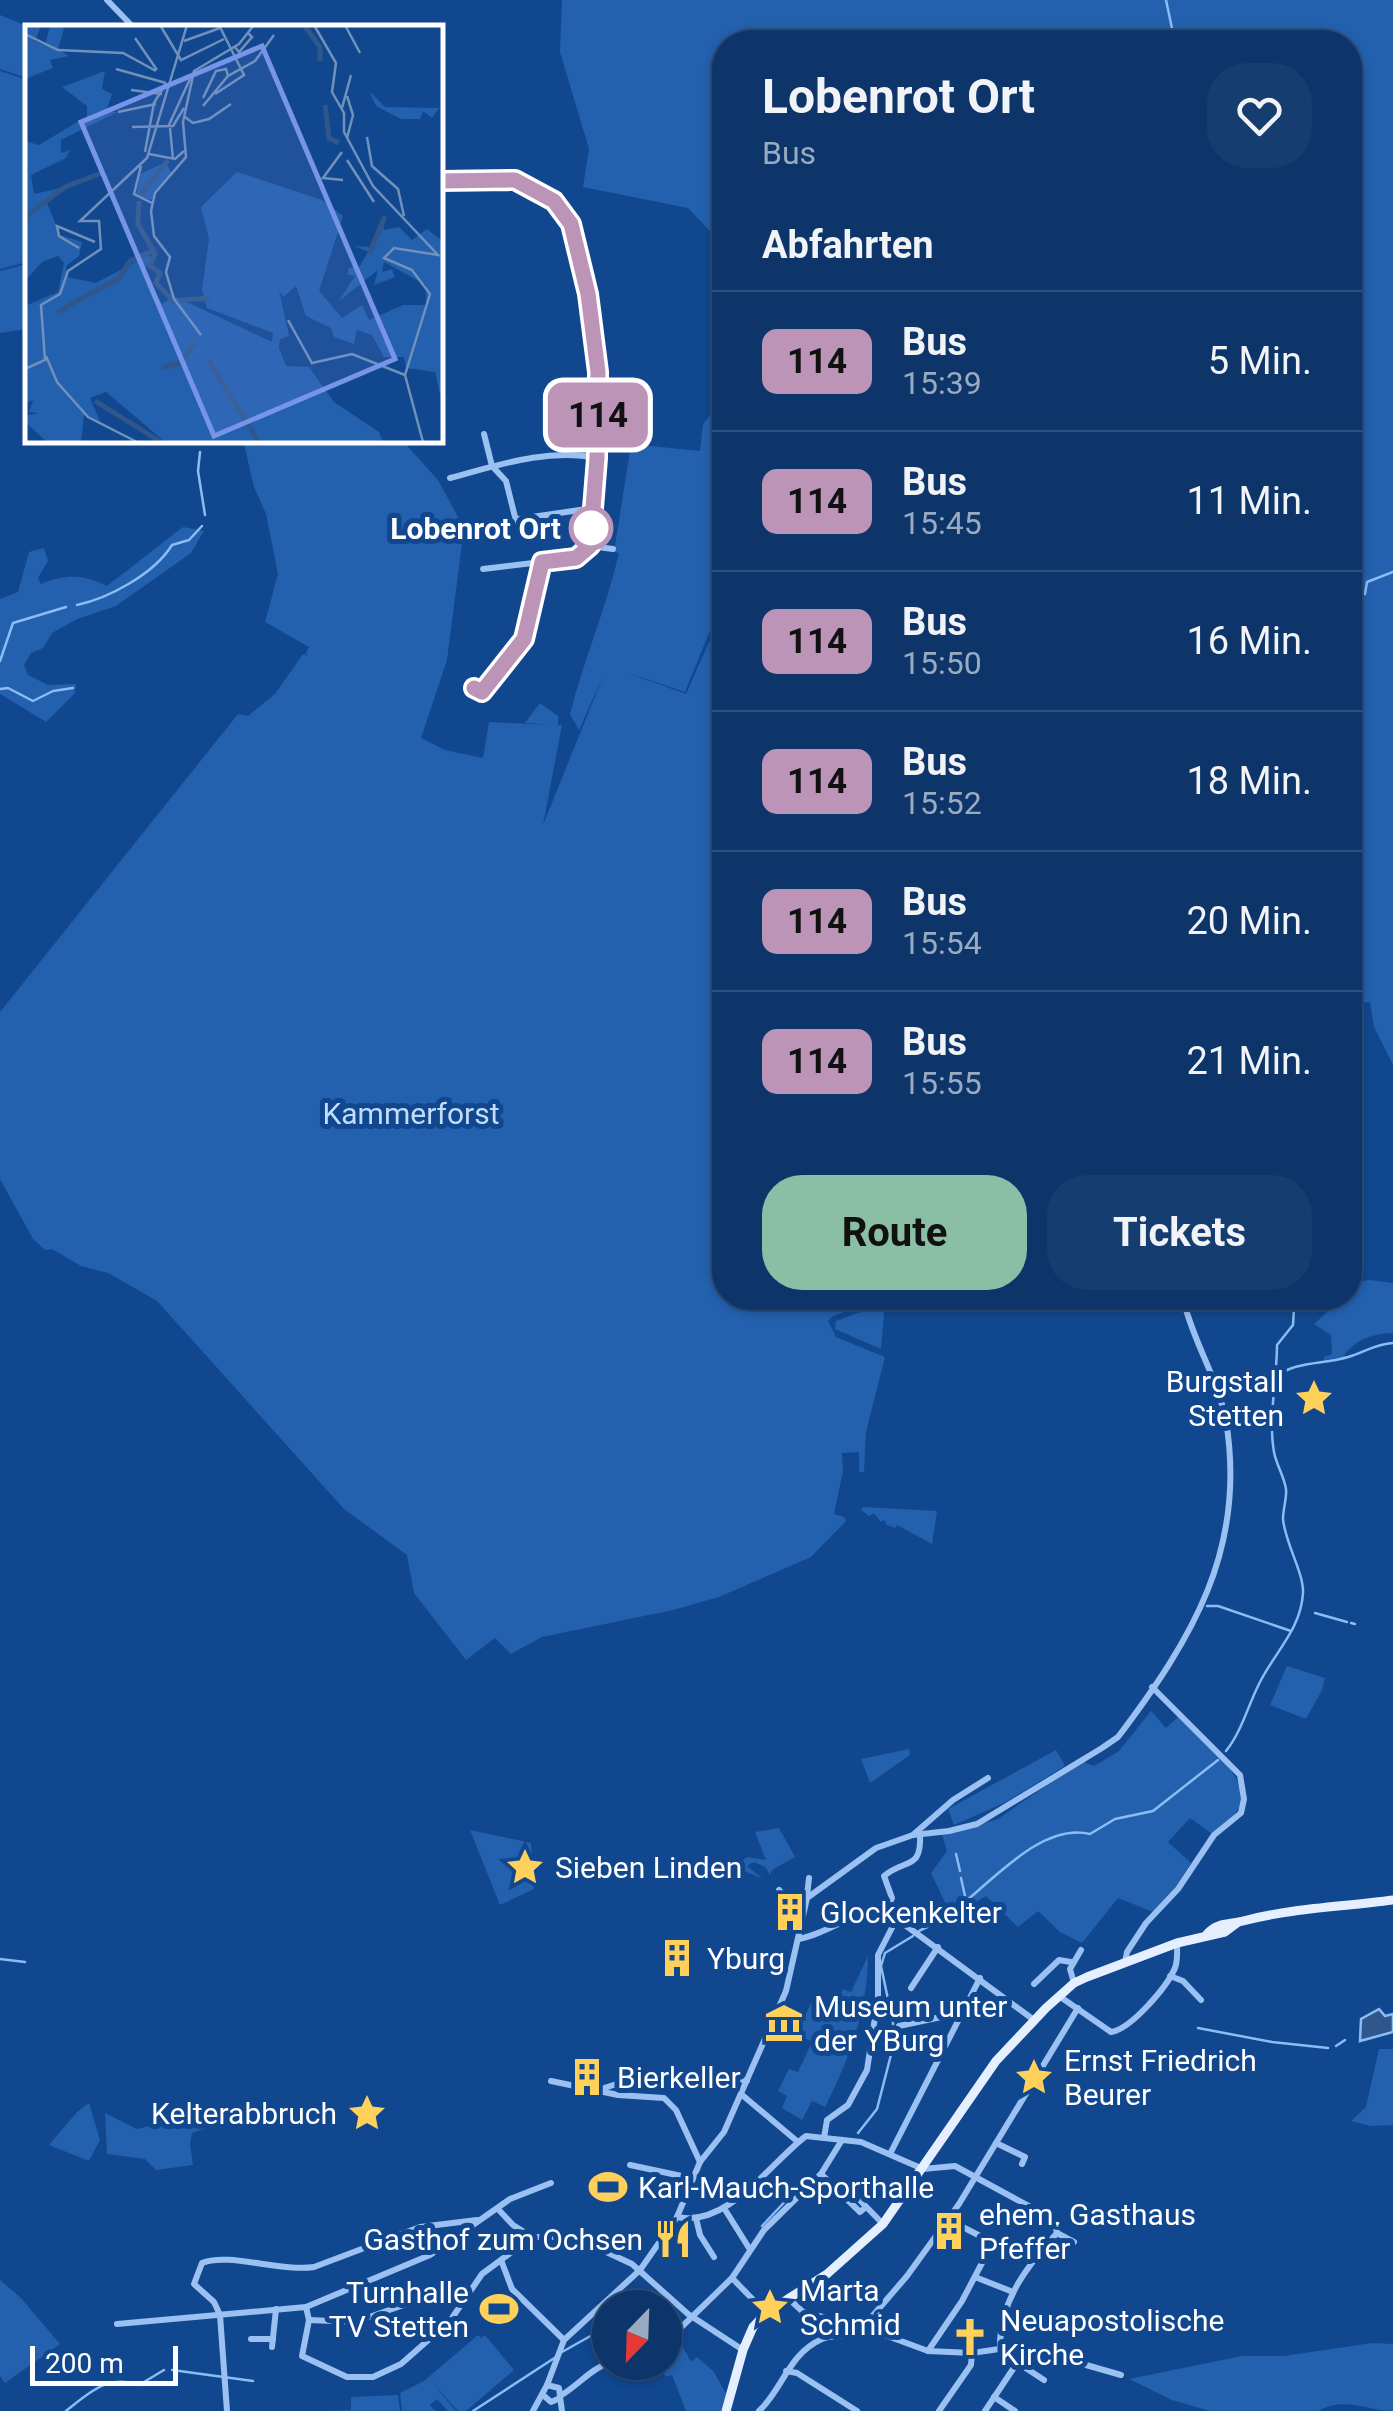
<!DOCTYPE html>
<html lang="de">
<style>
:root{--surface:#0d356a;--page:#163d70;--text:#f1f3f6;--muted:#9aabc1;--line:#2d507e;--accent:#8abfa5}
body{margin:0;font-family:Roboto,sans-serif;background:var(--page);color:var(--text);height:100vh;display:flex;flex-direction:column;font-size:38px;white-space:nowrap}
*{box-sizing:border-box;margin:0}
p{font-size:32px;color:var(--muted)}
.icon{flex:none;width:55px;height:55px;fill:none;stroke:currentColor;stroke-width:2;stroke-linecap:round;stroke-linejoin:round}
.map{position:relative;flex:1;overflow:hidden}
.details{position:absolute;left:712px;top:30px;width:650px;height:1280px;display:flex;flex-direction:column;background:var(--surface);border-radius:40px;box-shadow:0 2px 8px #0004,0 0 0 2px var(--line)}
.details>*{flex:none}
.badge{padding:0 20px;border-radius:15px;font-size:35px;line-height:65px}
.needle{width:65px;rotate:203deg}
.controls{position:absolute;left:592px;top:2290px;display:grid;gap:20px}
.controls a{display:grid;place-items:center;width:90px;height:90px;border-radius:50%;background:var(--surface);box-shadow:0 2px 8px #0004,0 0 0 2px var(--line);font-size:50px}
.scale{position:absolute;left:30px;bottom:25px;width:148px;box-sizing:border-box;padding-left:10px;border:5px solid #fff;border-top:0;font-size:28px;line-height:35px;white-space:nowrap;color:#fff;-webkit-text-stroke:8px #11478e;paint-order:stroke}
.map>.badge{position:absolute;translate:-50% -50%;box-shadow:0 0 0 5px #fff}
h2{padding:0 50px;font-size:38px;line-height:90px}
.round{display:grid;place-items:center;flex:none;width:105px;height:105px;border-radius:40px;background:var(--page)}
.summary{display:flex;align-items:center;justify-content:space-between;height:170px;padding:0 50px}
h1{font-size:48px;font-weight:700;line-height:75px}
.action{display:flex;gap:20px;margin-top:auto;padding:20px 50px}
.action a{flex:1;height:115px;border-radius:40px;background:var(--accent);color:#111;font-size:40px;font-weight:700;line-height:115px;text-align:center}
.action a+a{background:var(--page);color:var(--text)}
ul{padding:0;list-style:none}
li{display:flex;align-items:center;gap:30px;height:140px;padding:0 50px;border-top:2px solid var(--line)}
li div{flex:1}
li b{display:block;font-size:38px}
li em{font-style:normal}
li .badge{min-width:110px;font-weight:700;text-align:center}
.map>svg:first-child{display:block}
</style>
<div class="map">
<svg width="1393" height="2411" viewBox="0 0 1393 2411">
<rect width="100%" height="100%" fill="#11478e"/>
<g fill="#2360ad">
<path d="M562,0h831v1065l-19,-38 -4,-25 -20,1v-88l11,18 -11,-22v-869h-625v205l-37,-39 -105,-21 6,-38 -29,-97z"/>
<path d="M0,15l29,12 -2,51 -27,-9z"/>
<path d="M0,71l28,9 -1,182 -27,7z"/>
<path d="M27,264v65l-27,4v-62z"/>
<path d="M725,396v103l-3,4 3,2v89l-40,98 -63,-21 64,23 39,-88v692h160l-52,18 -5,5 8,16 49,20 -19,75 -2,40h-5v-20l-17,1 1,18 -9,43 10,3 2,4 -35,36 -92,40 -46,13 -131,27 -31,17 -16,-16 -29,22 -52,-67 -7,-38 -63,-46 -187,-208 -49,-28 -27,-7 -29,-17 -7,1 -12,-11 -33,-60v-167l238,-298 10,2 27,-22 28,-40 5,2 -2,-3 3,-6 -44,-25 13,-48 -12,-60 -12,-27 -11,-47h159l36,40 26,48 -17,132 -26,78 24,12 38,8 6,-36 63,3 -27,-2 15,-20 18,13v9h4l-19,100 61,-151 -25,56 -9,-16c14,-55 36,-105 49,-161l-5,-1 17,-108 69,7 3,-27z"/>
<path d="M183,527l21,4 -13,22 -75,53 -39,13 -25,14 -9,15 -12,5 -7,12 4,10 20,10 28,-1 -1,9 -29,29 -46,-28v-95l18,-7 11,-40 15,-4 4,13 -10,17 3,6c25,-10 42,-10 66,2z"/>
<path d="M1370,1280l23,3v50c-21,1 -38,6 -50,24l-19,3v-3l8,-3 -1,-19 -17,-11 29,-26h7v-8l8,-8z"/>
<path d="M885,1303l-4,46 -46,-20 1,-8z"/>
<path d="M863,1507l74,4 -5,33 -35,-19 -2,3 -8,-3 -3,-5 -3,2 -7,-9 -5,3 -8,-6z"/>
<path d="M1287,1666l38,12 -3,12 -16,29 -36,-14z"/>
<path d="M1151,1711l15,17 12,-11c19,19 73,59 62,88 -4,12 -19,20 -28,29l-22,-16 -22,24 23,21 -19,29 -19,20 -35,-14 -36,45 -22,-11 -22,-21 -20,16 -32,-31 -34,21 -21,-44 16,-22 -5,-16 56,-16 84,-58 12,5 25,-15z"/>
<path d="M909,1749l1,6 -40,28 -9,-24z"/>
<path d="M1056,1750l9,16 -61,37 -50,22 -6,-16z"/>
<path d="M779,1828l16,29 -23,13 -2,5 -5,-8 -11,-5 -7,4 16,13 -21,-9v-9l5,-4 19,3 -11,-28z"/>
<path d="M470,1830l61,13 3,46 -34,16z"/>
<path d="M868,1956c0,53 -19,104 -43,151l-13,-6 -10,19 -20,-12 5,-12 -9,-5 11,-22 9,3 14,-30 -15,-8 14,-31 19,10 13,-24 8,3z"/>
<path d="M1379,2049h14v76l-23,1 -19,-5 15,-14z"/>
<path d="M89,2103l11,37 -11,21 -40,-16 28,-33z"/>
<path d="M105,2113l32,16 41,-10 13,6 29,-2 -28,10 -2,11 3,21 -37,5 -11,-11 -38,-5z"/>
<path d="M0,2280l20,17 40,47 -55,39 -5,-7z"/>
<path d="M478,2335l3,3 4,-3 29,35 -48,41h-8l-27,-30 25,30h-8l-11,-12 -7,6 5,6h-33l-2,-18 24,-12z"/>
<path d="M681,2343l10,19 6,-5 17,15 12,22 -5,17h-35l-14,-36 -6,2 -4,-6 -6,3 -7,-11 16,-1v-14z"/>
<path d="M1372,2343l21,1v67c-27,0 -47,-15 -75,0h-108l-38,-11 -43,-21 113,-23h42z"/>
<path d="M398,2395l2,16h-71l22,-1v-13z"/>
</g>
<path fill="#2f578c" stroke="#8cbcf5" stroke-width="2.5" d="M1379,2009l6,7 8,-2v18l-33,9 1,-22z"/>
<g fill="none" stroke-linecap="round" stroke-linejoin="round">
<g stroke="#8cbcf5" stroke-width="2.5">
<path d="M1166,0l7,33 -2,9"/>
<path d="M200,452l-2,19 7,44"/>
<path d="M1350,593l3,-2 12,3 2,-12 26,-10"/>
<path d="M77,605c32,-7 77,-31 95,-60l17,-5 13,-14"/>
<path d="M0,661l13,-38 53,-16"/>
<path d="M0,689l8,-1 25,13 20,-10 20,-3"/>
<path d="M1350,1150l3,7 -3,4"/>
<path d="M1273,1379c22,-19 49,-14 75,-22 17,-5 27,-13 45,-14"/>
<path d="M1207,1606h11l73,25"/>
<path d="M1315,1613l32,9"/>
<path d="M1351,1623l4,1"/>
<path d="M1226,1751c16,-20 22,-46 34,-69 15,-30 41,-53 43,-89 1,-20 -18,-50 -20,-74 0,-10 4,-21 3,-30 -2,-13 -10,-25 -12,-37 -6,-33 3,-74 3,-107l16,-20 1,-17 21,-10"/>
<path d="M956,1854l4,17"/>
<path d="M961,1878l4,18"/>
<path d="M919,1931c7,-4 14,-6 21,-10 42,-26 96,-100 150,-87l25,-15 38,-8 65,-51"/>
<path d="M0,1959l25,3"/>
<path d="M1198,2028l74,14 56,6"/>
<path d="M1336,2046l9,-6"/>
<path d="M858,2133l19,-24 16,-62v-24l-12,-57 4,-13 28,-17"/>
<path d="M798,2188l10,-11"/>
<path d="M762,2226l30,-32"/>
<path d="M665,2313l4,-1"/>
<path d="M562,2352l48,-27"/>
<path d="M172,2370l81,11"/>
<path d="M66,2411c24,-19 42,-37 73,-26l25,-15"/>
<path d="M473,2411l83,-54"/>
</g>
<g stroke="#9ac1f2" stroke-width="6">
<path d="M107,0l27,28"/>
<path d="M440,181c39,-1 85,-8 116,22 20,21 24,50 29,77 17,92 11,174 5,266"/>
<path d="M484,434l8,32 14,15 10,40"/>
<path d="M450,478c49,-13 97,-30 147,-20"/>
<path d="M465,527l128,-19"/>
<path d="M590,546l23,3"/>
<path d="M483,569l58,-7"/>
<circle cx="480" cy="687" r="5.5"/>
<path d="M485,686l39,-47 17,-77 36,-4 13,-12"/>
<path d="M914,1834l39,-34 35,-22"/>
<path d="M779,1890l9,11 16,3"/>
<path d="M807,1896l2,-18"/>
<path d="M886,1911l6,-13 -8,-22c21,-18 38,-5 36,-42"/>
<path d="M799,1939c29,-5 58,-31 87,-28l148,109"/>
<path d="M1125,1962l2,-10 19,-29 32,-34 36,-54 27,-22 3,-14 -4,-24 -88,-88"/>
<path d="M1170,1976l13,5 18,19"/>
<path d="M1074,1983l-4,-14 11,-19"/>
<path d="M1034,1984l25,-24 12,2"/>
<path d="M911,1988l27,-41"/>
<path d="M1059,1996l52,36c20,-3 56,-45 64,-64 3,-8 2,-16 2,-25"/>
<path d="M899,2026l61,-13"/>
<path d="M551,2081l67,14 46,3 12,12 24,52"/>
<path d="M598,2090l28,-9 29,-2 14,4 51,-10 27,8"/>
<path d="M741,2094l57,48"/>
<path d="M824,2138l3,-18 21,-15 19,-35 11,-72v-43l19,-37"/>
<path d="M996,2143l29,14 -3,7"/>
<path d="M890,2154l90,-176"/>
<path d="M630,2165l61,13"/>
<path d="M821,2174l39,38 6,-5"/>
<path d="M842,2194l6,-6 35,36"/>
<path d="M724,2208l25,40"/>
<path d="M498,2209l15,16 19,12h31l24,6 45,21 56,50 55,36"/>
<path d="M677,2217c51,11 94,-55 129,-81l55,6 62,27 32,-3 92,50 8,9 2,8 17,9"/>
<path d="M696,2218l4,17 14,22"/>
<path d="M949,2220l37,19"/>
<path d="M501,2260l11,29 52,51"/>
<path d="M975,2277l38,15"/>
<path d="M732,2278l34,35"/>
<path d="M789,2299l14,13 60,15 65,24 44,2 48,-7 101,29"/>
<path d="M306,2307l3,13 -7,36 45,21h26l28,-13 49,-43 32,-47 50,-37"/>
<path d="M309,2320l46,2 83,-29h29"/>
<path d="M117,2324l189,-17 124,-52 80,-56 41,-16"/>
<path d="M251,2339h22"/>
<path d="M665,2343l67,-65 32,-48 57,-56 21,-34"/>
<path d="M272,2347l4,-38"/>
<path d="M1000,2348c-1,-46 27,-82 57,-115"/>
<path d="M928,2351l34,-50 31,-59 44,14"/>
<path d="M1018,2363l26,17"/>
<path d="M786,2371l11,2 60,38"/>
<path d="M547,2385l12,3 1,8"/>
<path d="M543,2395l8,7 7,-3"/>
<path d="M560,2396c19,-11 29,-26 50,-34"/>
<path d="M560,2397l2,14"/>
<path d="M994,2397l21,14"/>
<path d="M227,2411l-7,-96 -6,-13 -20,-18 8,-21c25,-11 79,9 112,4l106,-40 57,-7"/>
<path d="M533,2411l14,-26 17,-45 76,-70 37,-53 23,-55 24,-30 62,-141 21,-93 69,-50 37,-13 36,-4 28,-7 125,-76 16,-11c74,-98 129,-188 108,-316 -8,-43 -34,-81 -43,-123"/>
<path d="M759,2411c24,-22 29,-57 63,-72 12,-5 27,-1 39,-5l2,-7 44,-51 52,-72 119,-196"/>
<path d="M939,2411l32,-46 1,-12"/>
<path d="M985,2411l42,-63"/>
</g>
<g stroke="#e5efff" stroke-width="9">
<path d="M1207,1934c11,-12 22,-9 36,-13 50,-13 99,-14 150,-21"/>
<path d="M726,2411l17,-61 10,-23 13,-14 61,-39 56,-50 113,-163 50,-53 28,-25 13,-6 90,-34 48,-11 12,-9"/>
</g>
</g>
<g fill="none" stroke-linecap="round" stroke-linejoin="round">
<g stroke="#fff" stroke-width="22">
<path id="line" d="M440,181l75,-1 39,21 17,23 17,70 10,78 -1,86 -7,88 -14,12 -34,4 -18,77 -42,53 -8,-4"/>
</g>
<use href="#line" stroke="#bb94b8" stroke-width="15"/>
</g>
<defs>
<g id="sight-bare" transform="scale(3)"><path d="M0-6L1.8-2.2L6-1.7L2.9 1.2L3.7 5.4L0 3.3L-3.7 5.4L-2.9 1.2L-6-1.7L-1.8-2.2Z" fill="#ffd15b" stroke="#11478e" stroke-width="2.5" paint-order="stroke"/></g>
<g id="building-bare" transform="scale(3)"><path d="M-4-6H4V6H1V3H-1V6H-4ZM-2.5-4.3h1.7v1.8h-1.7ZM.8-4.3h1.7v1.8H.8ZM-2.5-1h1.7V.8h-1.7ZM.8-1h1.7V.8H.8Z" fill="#ffd15b" stroke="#11478e" stroke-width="2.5" paint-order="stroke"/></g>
<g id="museum-bare" transform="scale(3)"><path d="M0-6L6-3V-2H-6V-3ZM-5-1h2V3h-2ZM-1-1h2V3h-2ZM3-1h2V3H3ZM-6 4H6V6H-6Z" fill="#ffd15b" stroke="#11478e" stroke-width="2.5" paint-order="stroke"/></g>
<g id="stadium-bare" transform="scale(3)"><path d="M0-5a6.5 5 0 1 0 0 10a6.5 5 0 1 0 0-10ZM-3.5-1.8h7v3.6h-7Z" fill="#ffd15b" stroke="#11478e" stroke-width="2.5" paint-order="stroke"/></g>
<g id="restaurant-bare" transform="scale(3)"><path d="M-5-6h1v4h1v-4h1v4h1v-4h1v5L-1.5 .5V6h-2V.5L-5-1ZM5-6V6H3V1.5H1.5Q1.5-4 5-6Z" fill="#ffd15b" stroke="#11478e" stroke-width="2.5" paint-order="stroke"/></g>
<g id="church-bare" transform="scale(3)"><path d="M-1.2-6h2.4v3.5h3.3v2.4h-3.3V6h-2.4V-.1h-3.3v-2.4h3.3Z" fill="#ffd15b" stroke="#11478e" stroke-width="2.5" paint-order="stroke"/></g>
</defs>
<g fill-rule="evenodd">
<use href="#sight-bare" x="1314" y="1398"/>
<use href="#sight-bare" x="525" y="1867"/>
<use href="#building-bare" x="790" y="1912"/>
<use href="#building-bare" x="677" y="1958"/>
<use href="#museum-bare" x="784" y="2023"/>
<use href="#building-bare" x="587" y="2077"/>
<use href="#sight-bare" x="1034" y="2077"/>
<use href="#sight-bare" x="367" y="2113"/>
<use href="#stadium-bare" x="608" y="2187"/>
<use href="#building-bare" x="949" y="2231"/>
<use href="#restaurant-bare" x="673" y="2239"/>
<use href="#sight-bare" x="770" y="2307"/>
<use href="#stadium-bare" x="499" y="2309"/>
<use href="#church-bare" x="970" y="2337"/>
</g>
<circle fill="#fff" stroke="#bb94b8" stroke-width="5" cx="591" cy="528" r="20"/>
<g text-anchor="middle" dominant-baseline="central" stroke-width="10" stroke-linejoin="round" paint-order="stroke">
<g font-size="30" font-weight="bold" fill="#fff" stroke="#11478e" text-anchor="end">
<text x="561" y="528">Lobenrot Ort</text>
</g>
<g font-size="30" fill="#c1dcfd" stroke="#11478e">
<text x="411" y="1113">Kammerforst</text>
</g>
<g font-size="30" fill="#fff" stroke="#11478e" text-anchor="start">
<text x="1284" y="1381" text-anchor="end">Burgstall<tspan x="1284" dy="34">Stetten</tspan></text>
<text x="555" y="1867">Sieben Linden</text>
<text x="820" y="1912">Glockenkelter</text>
<text x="707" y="1958">Yburg</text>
<text x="814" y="2006">Museum unter<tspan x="814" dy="34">der YBurg</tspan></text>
<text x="1064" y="2060">Ernst Friedrich<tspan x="1064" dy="34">Beurer</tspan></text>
<text x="617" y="2077">Bierkeller</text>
<text x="337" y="2113" text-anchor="end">Kelterabbruch</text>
<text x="638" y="2187">Karl-Mauch-Sporthalle</text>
<text x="979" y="2214">ehem. Gasthaus<tspan x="979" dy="34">Pfeffer</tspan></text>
<text x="643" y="2239" text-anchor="end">Gasthof zum Ochsen</text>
<text x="800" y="2290">Marta<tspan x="800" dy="34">Schmid</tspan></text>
<text x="469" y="2292" text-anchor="end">Turnhalle<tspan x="469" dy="34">TV Stetten</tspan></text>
<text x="1000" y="2320">Neuapostolische<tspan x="1000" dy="34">Kirche</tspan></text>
</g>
</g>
<g transform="translate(25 25)">
<rect width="418" height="418" fill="#11478e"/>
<path d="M0,0h16l-6,16 10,4 5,-20h15l-7,24 11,7 -19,4 3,8 -28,11zM80,46l-3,18 10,5 -6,18h11l-56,28v13l9,-3 -4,8 -35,17 3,19 28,-6 -15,15 13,32 22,7 -3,14 -13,10 1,11 29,6 52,-28 6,5 -12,10 20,34 12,-8 98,46 1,-9 -66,-25 -5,-18 7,-51 -8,-32 36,-35 85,28 21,16 -24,75 23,27 20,-13 7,15 34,-15h23v-20l-42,-23 -2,10 10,-3 3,8 -21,8 4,-15 -39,31 16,-25 -8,-2 2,-6 10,-1 9,-15 -13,-6 14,1 14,-23 1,6 15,-3 13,13 15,-11 -5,-4 20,16v163l-7,-32 -29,-4 -2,-11h-20l-12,-22 -15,-5 -3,14 -20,-7 -3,-9 -25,-12 -10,-30 -13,11 -4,-7 10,46 -9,3 -1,9 7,18 23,1 25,35 45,30 4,10h-218l-59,-50 -16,6 11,26 -17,-9 -3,27h-34l-22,-20v-6l14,-3 -10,-1 4,-12 -8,3v-97l33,-14 6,-29 -6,-7 -16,6 -17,19v-140l14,4 48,-29v-10l-25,-19zM344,66l16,16 54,1 -7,10 -9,-7 -3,8h-19l-25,-13zM141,137l5,11 -20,27 -15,-4 4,-22z" fill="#2360ad"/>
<path fill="none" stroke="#2f578c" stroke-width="5" d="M279,0l16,22v14M300,80l4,33 10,5M115,171l28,-36M114,176l-1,23 17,30 -5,12 10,7 -4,10 19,20M0,192l40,-30 37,-14M344,229l16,-38M155,275l30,-2M32,287l62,-34 11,-17 24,-11M183,335l51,82M137,343l19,-5 13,-20M70,376l66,41"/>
<path fill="none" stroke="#7091bb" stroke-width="2.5" d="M135,0l21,35 43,-21M289,0l22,38 -4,29 12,21v19l29,54 65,69 -44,-7 -10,10 28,12 18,24 -25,81 18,67M320,0l15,28M0,9l33,16 65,3 33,18M110,13l22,32M159,16l36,-13M209,21l5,6 13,-15 -4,-4M91,44l50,14M106,65l31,4M190,69l29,-19 -25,-50M322,71l6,19 -6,23M178,73l13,-27 10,-2 2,7M178,81l25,-30 27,-15 19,-26M317,83l9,-33M93,87l38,-8M160,92l8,6 16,-4 22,-15M107,102l41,-1 11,-18M143,102l22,-48M145,103l3,31M342,112l5,29 26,23 6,27M120,127l9,-49 12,-20M317,127l-19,26 20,2M124,129l26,5 9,-8M322,135l27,42M116,141l-7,28 18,9M54,223l-20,-12 -2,-10 38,16M263,295l24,43 40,-9 53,21M176,310l-27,-36 -8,-27 4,-15 -16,-21 -3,-25 4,-18 31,-36 -3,-35 11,-51 45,-27 15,-19M21,331l11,26 31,35 49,25M0,344l20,-9 -4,-55 19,-11 8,-23 33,-22 -2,-28h-19l67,-63 40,-133"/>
<path fill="#7795e8" fill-opacity="0.15" stroke="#7795e8" stroke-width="5" d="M237,21l133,313 -181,77 -133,-314z"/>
<rect width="418" height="418" fill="none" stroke="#fff" stroke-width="5"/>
</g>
</svg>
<div class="controls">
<a><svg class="needle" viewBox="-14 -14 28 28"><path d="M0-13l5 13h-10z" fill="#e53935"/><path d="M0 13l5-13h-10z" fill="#9aabc1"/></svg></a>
</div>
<div class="scale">200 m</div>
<b class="badge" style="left:598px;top:415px;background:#bb94b8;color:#111">114</b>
<section class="details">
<div class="summary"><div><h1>Lobenrot Ort</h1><p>Bus</p></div><a class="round"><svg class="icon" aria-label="heart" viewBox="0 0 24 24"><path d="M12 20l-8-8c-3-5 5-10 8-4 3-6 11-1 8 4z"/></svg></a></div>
<h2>Abfahrten</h2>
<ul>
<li><span class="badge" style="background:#bb94b8;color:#111">114</span><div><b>Bus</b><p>15:39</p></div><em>5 Min.</em></li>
<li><span class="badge" style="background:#bb94b8;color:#111">114</span><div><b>Bus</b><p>15:45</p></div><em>11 Min.</em></li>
<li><span class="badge" style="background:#bb94b8;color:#111">114</span><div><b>Bus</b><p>15:50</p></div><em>16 Min.</em></li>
<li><span class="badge" style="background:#bb94b8;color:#111">114</span><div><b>Bus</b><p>15:52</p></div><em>18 Min.</em></li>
<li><span class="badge" style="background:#bb94b8;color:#111">114</span><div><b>Bus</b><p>15:54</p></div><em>20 Min.</em></li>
<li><span class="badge" style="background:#bb94b8;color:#111">114</span><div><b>Bus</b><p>15:55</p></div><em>21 Min.</em></li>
</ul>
<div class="action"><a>Route</a><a>Tickets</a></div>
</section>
</div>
